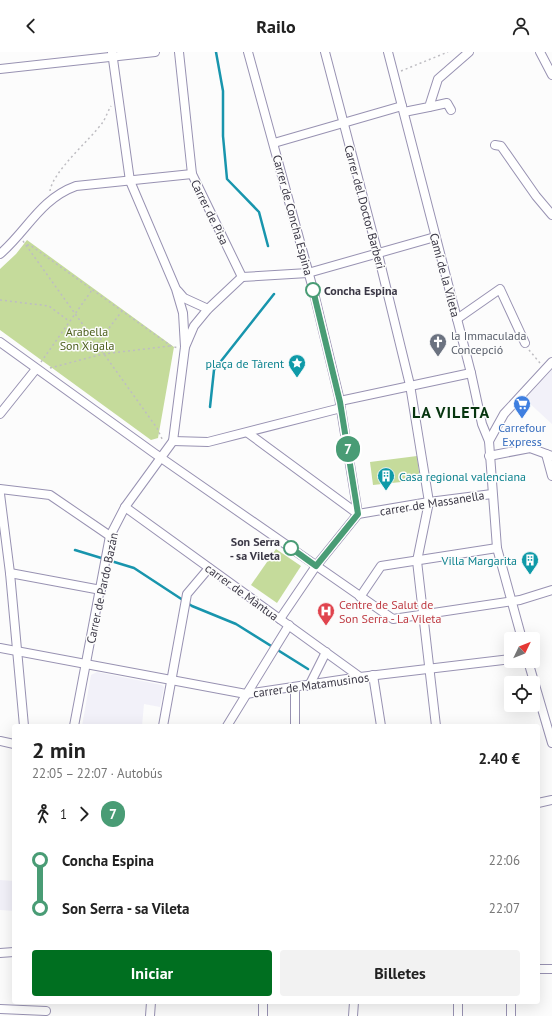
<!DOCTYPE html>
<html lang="es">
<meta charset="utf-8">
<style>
:root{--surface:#fff;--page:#f2f2f2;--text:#222;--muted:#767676;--accent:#006f20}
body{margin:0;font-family:"PT Sans",sans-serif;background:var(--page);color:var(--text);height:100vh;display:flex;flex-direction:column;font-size:15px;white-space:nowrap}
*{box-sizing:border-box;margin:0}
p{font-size:13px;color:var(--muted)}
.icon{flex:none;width:22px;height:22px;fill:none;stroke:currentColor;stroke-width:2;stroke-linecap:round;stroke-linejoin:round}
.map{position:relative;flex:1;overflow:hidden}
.drawer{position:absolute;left:12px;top:672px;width:528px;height:280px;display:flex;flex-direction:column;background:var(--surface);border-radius:4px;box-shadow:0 4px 16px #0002}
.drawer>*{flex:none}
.badge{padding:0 8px;border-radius:13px;font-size:14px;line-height:26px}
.needle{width:26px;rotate:47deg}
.buttons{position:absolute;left:504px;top:580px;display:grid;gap:8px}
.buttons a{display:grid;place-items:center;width:36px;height:36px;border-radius:4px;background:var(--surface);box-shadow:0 4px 16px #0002;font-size:20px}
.map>.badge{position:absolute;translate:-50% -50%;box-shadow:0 0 0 2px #fff}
.legs{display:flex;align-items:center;gap:6px;height:44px;padding:0 20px;font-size:13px}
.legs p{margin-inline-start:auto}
.overview{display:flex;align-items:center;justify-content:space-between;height:68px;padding:0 20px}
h1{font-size:22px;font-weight:700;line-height:30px}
.action{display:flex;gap:8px;margin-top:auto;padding:8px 20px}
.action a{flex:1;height:46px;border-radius:4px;background:var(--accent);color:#fff;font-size:16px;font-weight:700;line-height:46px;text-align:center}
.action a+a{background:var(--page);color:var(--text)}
ul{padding:0 20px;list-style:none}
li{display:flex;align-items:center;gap:14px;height:48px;font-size:15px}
li i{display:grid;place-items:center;width:6px;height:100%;margin:0 5px;background:currentColor}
li i::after{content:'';width:10px;height:10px;margin:-5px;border:3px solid;border-radius:50%;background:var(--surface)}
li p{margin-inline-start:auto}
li:first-child i{background:linear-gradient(#0000 50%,currentColor 0)}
li:last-child i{background:linear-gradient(currentColor 50%,#0000 0)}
header{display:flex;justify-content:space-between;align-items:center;height:52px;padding:0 20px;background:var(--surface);font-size:18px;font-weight:700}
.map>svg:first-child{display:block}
</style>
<header><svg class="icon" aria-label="back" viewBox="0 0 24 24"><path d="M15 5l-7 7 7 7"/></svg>Railo<svg class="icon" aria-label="person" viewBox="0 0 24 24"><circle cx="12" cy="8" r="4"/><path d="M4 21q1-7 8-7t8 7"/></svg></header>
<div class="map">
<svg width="552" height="964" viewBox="0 0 552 964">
<rect width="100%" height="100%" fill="#fcfcfc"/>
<g fill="#f2f1f9">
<path d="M552,317v55l-27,-25z"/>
<path d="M97,620l65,13 2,2 -4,20 -16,-3 -2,22h-60l9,-51z"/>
<path d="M0,828l14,1v30l-14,-1z"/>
</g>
<g fill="#c5db9b">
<path d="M27,188l147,107 -16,91 -7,2 -151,-110v-61l16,-15z"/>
<path d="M417,404l3,24 -47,5 -3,-23z"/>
<path d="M276,497l25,17 -24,37 -26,-18z"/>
</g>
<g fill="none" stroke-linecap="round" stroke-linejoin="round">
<g stroke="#1895ad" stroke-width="2.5">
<path d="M216,0l7,39v45l4,43 32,33 9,34"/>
<path d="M210,355l4,-37 60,-76"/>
<path d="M75,498l59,18 58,38 44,18 72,45"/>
</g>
<g stroke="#9892b2" stroke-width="10">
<g id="minor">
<path d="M179,0l13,122 50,103"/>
<path d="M248,0l65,237 26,108 19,117"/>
<path d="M325,0l53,202 32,131 19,117 -12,59 19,165"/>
<path d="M388,0l83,321 11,51 7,17 8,107 25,91"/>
<path d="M540,0l12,23"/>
<path d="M0,17l155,-17"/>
<path d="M429,55l18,-4 4,7"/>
<path d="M404,60l25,-5 9,-28 31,-27"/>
<path d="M274,91l128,-37"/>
<path d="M495,93l6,1 35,50 16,19"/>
<path d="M0,202c27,-23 40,-55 76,-68l116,-12"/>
<path d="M242,225l66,-4 127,-36"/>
<path d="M178,239l6,7 24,11"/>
<path d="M457,267l43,-30 25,54"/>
<path d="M0,290l154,111 239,166 127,-19 32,-10"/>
<path d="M185,295l9,-21 14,-17 34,-32"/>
<path d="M340,349l131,-28"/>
<path d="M0,362l36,-45"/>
<path d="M248,381l110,81"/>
<path d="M173,389l35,1 133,-34"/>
<path d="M489,389l15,-27 48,-52"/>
<path d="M546,402l6,22"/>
<path d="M489,404l41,-8 22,8"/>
<path d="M0,437l50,6 60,41"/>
<path d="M0,442l10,79 14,153"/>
<path d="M125,455l235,170"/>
<path d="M10,521l91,17"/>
<path d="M360,545l21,-31 116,-18"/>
<path d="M280,567l36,-53 42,-52 71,-12 63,-8"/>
<path d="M0,596l246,46 114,-17 151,-18"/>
<path d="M528,609l24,82"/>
<path d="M373,623l8,51"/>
<path d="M309,634l17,-34"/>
<path d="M74,674l36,-190 15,-29 48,-66 12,-94 -2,-34 -7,-24 -46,-108 -18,-129"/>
<path d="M163,674l24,-132 22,-26"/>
<path d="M227,674l62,-101"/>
<path d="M295,674v-38"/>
<path d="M0,689l14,3"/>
<path d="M538,751l14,-3"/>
<path d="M0,901l14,-1"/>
<path d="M538,917h14"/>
<path d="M0,957l46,2"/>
<path d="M150,964l1,-14"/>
<path d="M263,964v-14"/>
<path d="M353,964l1,-14"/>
<path d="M458,964v-14"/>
<path d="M511,964v-14"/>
</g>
</g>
<g stroke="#bebdc2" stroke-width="1.5" stroke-dasharray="2 3" stroke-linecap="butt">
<path d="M401,19l47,-19"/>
<path d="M50,139c3,-20 40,-51 53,-69 3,-5 5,-11 8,-16"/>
<path d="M23,189l134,187 6,13"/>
<path d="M27,193h3l141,101 7,2"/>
<path d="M0,248l49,6 20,15"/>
<path d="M97,292l25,-33"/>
<path d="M529,298l11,13"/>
<path d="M41,310l51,-72"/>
<path d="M50,316l53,-14 67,-8"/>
</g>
<use href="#minor" stroke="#fff" stroke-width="8"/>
</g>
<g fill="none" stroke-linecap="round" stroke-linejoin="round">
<g stroke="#fff" stroke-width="9">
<path id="line-1" d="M291,496l25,18 42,-52 -18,-112 -27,-112"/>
</g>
<use href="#line-1" stroke="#499c75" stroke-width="6"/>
</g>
<defs>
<g id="church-pin" transform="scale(0.9)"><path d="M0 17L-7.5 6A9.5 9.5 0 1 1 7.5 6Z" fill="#6b7280" stroke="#fcfcfc"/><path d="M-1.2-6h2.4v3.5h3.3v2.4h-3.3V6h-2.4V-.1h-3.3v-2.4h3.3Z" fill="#fff"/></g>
<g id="sight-pin" transform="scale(0.9)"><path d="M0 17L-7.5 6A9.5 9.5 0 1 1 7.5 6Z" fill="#0f9aa8" stroke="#fcfcfc"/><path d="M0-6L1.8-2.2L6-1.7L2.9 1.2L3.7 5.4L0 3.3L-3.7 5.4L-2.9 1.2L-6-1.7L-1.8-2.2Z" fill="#fff"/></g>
<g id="supermarket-pin" transform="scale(0.9)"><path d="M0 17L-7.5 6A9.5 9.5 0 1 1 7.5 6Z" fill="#3f7fe0" stroke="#fcfcfc"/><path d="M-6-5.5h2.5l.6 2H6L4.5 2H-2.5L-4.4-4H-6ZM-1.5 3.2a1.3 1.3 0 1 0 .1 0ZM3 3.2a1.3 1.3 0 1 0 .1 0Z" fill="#fff"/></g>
<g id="building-pin" transform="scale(0.9)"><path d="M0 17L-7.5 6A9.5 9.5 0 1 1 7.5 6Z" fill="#0f9aa8" stroke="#fcfcfc"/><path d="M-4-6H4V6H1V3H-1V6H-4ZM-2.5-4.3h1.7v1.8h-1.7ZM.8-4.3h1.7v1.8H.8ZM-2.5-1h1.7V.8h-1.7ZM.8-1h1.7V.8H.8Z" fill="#fff"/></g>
<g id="hospital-pin" transform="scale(0.9)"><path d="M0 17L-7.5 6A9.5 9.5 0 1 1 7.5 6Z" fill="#e0444e" stroke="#fcfcfc"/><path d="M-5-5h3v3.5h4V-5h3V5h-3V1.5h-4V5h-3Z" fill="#fff"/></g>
</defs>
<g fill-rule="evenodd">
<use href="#church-pin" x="438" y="290"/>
<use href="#sight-pin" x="297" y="311"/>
<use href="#supermarket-pin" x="522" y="352"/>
<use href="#building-pin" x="386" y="424"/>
<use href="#building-pin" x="530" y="508"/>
<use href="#hospital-pin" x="326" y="559"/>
</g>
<g fill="#fff" stroke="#499c75" stroke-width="2">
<circle cx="313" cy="238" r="7"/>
<circle cx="291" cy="496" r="7"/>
</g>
<g text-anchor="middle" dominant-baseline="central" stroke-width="3" stroke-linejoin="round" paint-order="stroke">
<g font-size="12" fill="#3a3745" stroke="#fcfcfc">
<text transform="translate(365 155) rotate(75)">Carrer del Doctor Barberi</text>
<text transform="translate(210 160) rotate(64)">Carrer de Pisa</text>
<text transform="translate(293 163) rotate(75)">Carrer de Concha Espina</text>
<text transform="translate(445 223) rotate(75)">Camí de la Vileta</text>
<text transform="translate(432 451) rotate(-9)">carrer de Massanella</text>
<text transform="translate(102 536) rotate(-78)">Carrer de Pardo Bazán</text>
<text transform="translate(242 540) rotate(36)">carrer de Màntua</text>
<text transform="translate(311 633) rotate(-8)">carrer de Matamusinos</text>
</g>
<g font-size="12" font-weight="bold" fill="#3a3745" stroke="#fcfcfc" text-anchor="start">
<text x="324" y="238">Concha Espina</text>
<text x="280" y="489" text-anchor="end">Son Serra<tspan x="280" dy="14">- sa Vileta</tspan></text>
</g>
<g font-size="12" fill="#4b5e1b" stroke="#fcfcfc">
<text x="87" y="279">Arabella<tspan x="87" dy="14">Son Xigala</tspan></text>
</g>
<g font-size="12" fill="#5b616d" stroke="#fcfcfc" text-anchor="start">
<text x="451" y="283">la Immaculada<tspan x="451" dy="14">Concepció</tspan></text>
</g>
<g font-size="12" fill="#0d838f" stroke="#fcfcfc" text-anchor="end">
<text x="284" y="311">plaça de Tàrent</text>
<text x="399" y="424" text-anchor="start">Casa regional valenciana</text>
<text x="517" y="508">Villa Margarita</text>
</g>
<g font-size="12" fill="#366cbe" stroke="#fcfcfc">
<text x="522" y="375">Carrefour<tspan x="522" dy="14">Express</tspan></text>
</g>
<g font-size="12" fill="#be3a42" stroke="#fcfcfc" text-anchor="start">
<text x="339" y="552">Centre de Salut de<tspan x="339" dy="14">Son Serra - La Vileta</tspan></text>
</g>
<g font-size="16" font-weight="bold" letter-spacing="1" fill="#07350f" stroke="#fcfcfc">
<text x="451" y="360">LA VILETA</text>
</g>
</g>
</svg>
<div class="buttons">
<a><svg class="needle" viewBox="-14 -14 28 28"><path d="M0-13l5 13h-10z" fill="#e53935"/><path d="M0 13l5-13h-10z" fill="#767676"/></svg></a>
<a><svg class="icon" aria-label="locate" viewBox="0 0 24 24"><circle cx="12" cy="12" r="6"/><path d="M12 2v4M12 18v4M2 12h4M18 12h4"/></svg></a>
</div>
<b class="badge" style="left:348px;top:397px;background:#499c75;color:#fff">7</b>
<section class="drawer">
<div class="overview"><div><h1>2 min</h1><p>22:05 – 22:07 · Autobús</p></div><b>2.40 €</b></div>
<div class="legs"><svg class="icon" aria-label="walk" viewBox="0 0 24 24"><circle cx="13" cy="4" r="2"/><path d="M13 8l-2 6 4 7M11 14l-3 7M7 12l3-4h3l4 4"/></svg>1<svg class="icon" aria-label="forward" viewBox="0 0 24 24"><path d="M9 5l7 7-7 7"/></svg><b class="badge" style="background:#499c75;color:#fff">7</b></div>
<ul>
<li><i style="color:#499c75"></i><b>Concha Espina</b><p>22:06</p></li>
<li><i style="color:#499c75"></i><b>Son Serra - sa Vileta</b><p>22:07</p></li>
</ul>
<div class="action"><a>Iniciar</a><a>Billetes</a></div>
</section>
</div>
